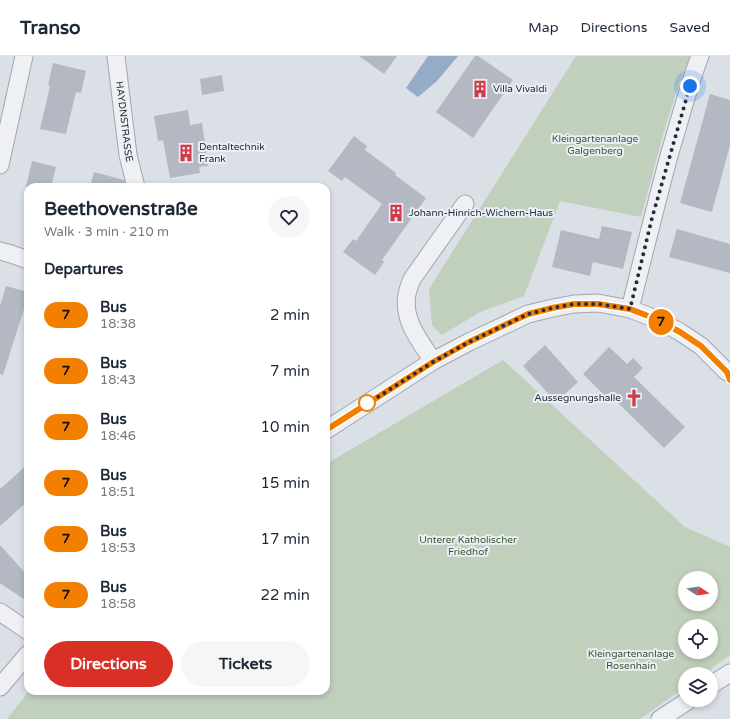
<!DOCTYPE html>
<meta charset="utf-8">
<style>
:root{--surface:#fff;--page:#f6f6f7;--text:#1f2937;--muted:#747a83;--line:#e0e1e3;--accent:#d93025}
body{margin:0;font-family:"Varela Round",sans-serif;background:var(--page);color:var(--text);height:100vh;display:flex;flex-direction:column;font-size:15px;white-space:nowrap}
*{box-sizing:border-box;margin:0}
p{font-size:13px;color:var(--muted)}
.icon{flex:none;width:22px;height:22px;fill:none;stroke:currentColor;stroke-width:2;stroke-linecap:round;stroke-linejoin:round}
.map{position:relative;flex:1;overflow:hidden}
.details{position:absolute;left:24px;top:127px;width:306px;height:512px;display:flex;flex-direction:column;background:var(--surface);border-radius:12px;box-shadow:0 2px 6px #0003}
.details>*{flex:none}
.badge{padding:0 8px;border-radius:13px;font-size:14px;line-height:26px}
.needle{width:26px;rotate:102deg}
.fabs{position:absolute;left:678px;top:515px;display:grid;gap:8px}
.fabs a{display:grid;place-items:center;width:40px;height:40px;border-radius:50%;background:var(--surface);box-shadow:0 2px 6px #0003;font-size:20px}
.you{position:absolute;width:20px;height:20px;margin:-10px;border:3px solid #fff;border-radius:50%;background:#1a73e8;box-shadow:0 0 0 6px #1a73e833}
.map>.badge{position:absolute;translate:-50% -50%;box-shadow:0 0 0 2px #fff}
h2{padding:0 20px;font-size:15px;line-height:36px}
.round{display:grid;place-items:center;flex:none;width:42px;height:42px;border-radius:21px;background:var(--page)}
.summary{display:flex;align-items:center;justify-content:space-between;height:68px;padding:0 20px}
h1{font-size:19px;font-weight:800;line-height:30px}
.button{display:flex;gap:8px;margin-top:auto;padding:8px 20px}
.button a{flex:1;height:46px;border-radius:24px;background:var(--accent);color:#fff;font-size:16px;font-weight:800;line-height:46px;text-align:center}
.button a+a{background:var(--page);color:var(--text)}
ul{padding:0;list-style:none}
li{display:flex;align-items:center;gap:12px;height:56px;padding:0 20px}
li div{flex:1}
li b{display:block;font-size:15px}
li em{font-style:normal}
li .badge{min-width:44px;font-weight:700;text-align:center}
header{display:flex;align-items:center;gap:24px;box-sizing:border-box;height:56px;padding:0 20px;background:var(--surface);border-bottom:1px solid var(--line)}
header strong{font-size:19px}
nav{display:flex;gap:22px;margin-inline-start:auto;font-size:14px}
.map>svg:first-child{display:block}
</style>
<header>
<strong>Transo</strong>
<nav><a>Map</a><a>Directions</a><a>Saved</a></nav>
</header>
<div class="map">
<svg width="730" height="663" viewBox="0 0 730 663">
<rect width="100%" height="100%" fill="#dbdfe6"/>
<g fill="#c0d0bc" fill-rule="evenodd">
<path d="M576,0h114l-13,34 -13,41 -23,86 -81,-16 -36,95 -44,16 -38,23 -10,-10 -3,-36z"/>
<path d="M503,304l182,167 45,20v108l-26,19h-19v13l-45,32h-633l22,-28h297v-227zM685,522h26v26h-26zM685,570h26v26h-26z"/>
</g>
<path fill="#95abc7" d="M428,0h30l-21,25 -19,16 -12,-9z"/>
<g fill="#b3b8c3">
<path d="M359,0h38l-13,18z"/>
<path d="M475,0h3l35,24 -40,58 -37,-26z"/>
<path d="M53,7l33,8 -5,22 -5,-1 -10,42 -26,-5 10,-43 -2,-1z"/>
<path d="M222,19l2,16 -22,4 -2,-16z"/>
<path d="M710,38l20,6v45l-18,67 -32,-9z"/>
<path d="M188,54l2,15 12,-2 6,43 -9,1 1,6 -30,5 -7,-38 -5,1 -4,-25z"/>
<path d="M354,80l13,10 -2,4 31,23 -1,2 31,23 -44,62 2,2 -9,13 -32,-23 10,-13 3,2 26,-37 -37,-27 -3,4 -14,-10z"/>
<path d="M32,105l24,6 -5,20h-25z"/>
<path d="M94,116l30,8 2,7h-36z"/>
<path d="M602,170l30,6 -9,37 -30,-7 -3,14 -38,-9 9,-37 38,9z"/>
<path d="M677,173l53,15v29l-61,-16z"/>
<path d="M6,230l22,6v18l-4,-1 -21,66 -3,-1v-68z"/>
<path d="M545,289l33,37 -22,20 -33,-36z"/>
<path d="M609,291l18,17 6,-6 10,10 -9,9 51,50 -21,21 -53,-52 -3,3 -25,-25z"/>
<path d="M28,408v37l-28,25v-37z"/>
<path d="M0,489l28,31v26l-28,-19z"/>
</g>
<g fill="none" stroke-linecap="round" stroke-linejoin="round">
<g stroke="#a1a6b0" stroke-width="19">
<g id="street">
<path id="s1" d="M116,0l6,50 6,49 8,32"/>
<path d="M0,109l24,-109"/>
<path d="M0,195l11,3 17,6"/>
<path d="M630,253c13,-52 26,-105 40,-157 10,-32 18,-65 30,-96"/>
<path d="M433,305c-13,-20 -31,-41 -26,-67 1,-5 3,-10 5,-15l53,-75"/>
<path d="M326,374l107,-69 36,-19 59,-28 25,-6 21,-4 24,-1 32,6 26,10 24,13 21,14 26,26h3"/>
<path d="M0,556l28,19"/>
<path d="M711,629l19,-12"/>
<path d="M0,631l28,-33"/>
<path d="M660,663l29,-19"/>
</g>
</g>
<use href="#street" stroke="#eef0f4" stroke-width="17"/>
</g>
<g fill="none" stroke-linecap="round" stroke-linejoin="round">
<g stroke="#fff" stroke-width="9">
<path id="line" d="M326,374l107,-68 36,-20 59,-28 24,-6 22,-4h24l32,5 26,10 24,13 21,14 26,26 3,8"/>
</g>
<use href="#line" stroke="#f27f00" stroke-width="6"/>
<path stroke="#252c3c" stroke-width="4" stroke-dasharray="0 7.2" d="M367,347v1l66,-42 36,-20 59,-28 24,-6 22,-4h24l32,5 22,-91 38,-132"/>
</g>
<defs>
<g id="building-bare" transform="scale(1.38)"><path d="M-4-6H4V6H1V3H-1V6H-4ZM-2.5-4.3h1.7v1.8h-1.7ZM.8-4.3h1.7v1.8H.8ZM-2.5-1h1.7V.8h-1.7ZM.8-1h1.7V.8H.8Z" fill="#cf3c4a" stroke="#ebeef4" stroke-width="2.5" paint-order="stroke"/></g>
<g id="church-bare" transform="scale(1.38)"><path d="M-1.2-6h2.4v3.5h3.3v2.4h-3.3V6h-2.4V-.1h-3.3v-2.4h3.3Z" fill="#cf3c4a" stroke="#ebeef4" stroke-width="2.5" paint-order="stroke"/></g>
</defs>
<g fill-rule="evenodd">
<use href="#building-bare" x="480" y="33"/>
<use href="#building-bare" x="186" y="97"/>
<use href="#building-bare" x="396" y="157"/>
<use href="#church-bare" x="634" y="342"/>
</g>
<circle fill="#fff" stroke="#f27f00" stroke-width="2" cx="367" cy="347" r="8"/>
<g text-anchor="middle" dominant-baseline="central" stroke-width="4" stroke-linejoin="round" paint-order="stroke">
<g font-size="10" fill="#252c3c" stroke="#ebeef4" text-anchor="start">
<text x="493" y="33">Villa Vivaldi</text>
<text x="199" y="91">Dentaltechnik<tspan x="199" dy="12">Frank</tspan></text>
<text x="409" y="157">Johann-Hinrich-Wichern-Haus</text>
<text x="621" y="342" text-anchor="end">Aussegnungshalle</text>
</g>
<g font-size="10" fill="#252c3c" stroke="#ebeef4">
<text stroke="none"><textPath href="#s1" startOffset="66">HAYDNSTRASSE</textPath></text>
</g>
<g font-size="10" fill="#375832" stroke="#ebeef4">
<text x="595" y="83">Kleingartenanlage<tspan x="595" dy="12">Galgenberg</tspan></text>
<text x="468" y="484">Unterer Katholischer<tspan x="468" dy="12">Friedhof</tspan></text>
<text x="631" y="598">Kleingartenanlage<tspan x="631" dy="12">Rosenhain</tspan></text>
</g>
</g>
</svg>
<div class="fabs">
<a><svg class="needle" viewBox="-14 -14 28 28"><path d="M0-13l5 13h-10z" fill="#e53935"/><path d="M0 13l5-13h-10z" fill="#747a83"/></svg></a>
<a><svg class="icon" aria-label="locate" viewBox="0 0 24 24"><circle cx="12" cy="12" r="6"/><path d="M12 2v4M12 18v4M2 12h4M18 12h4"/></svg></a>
<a><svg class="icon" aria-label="layers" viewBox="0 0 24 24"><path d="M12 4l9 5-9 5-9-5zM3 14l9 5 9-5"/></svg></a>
</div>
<div class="you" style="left:690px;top:30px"></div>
<b class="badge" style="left:661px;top:266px;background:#f27f00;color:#111">7</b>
<section class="details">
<div class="summary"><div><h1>Beethovenstraße</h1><p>Walk · 3 min · 210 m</p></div><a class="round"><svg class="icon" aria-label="heart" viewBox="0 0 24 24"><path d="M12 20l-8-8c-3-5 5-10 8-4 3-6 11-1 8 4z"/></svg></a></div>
<h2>Departures</h2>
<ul>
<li><span class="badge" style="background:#f27f00;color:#111">7</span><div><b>Bus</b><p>18:38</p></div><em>2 min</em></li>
<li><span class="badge" style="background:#f27f00;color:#111">7</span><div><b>Bus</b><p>18:43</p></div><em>7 min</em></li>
<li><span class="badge" style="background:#f27f00;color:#111">7</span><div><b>Bus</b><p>18:46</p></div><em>10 min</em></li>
<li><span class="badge" style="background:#f27f00;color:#111">7</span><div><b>Bus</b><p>18:51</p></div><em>15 min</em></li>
<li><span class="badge" style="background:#f27f00;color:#111">7</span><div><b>Bus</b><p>18:53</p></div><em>17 min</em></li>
<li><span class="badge" style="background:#f27f00;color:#111">7</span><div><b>Bus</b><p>18:58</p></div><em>22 min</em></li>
</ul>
<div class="button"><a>Directions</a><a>Tickets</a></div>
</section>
</div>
